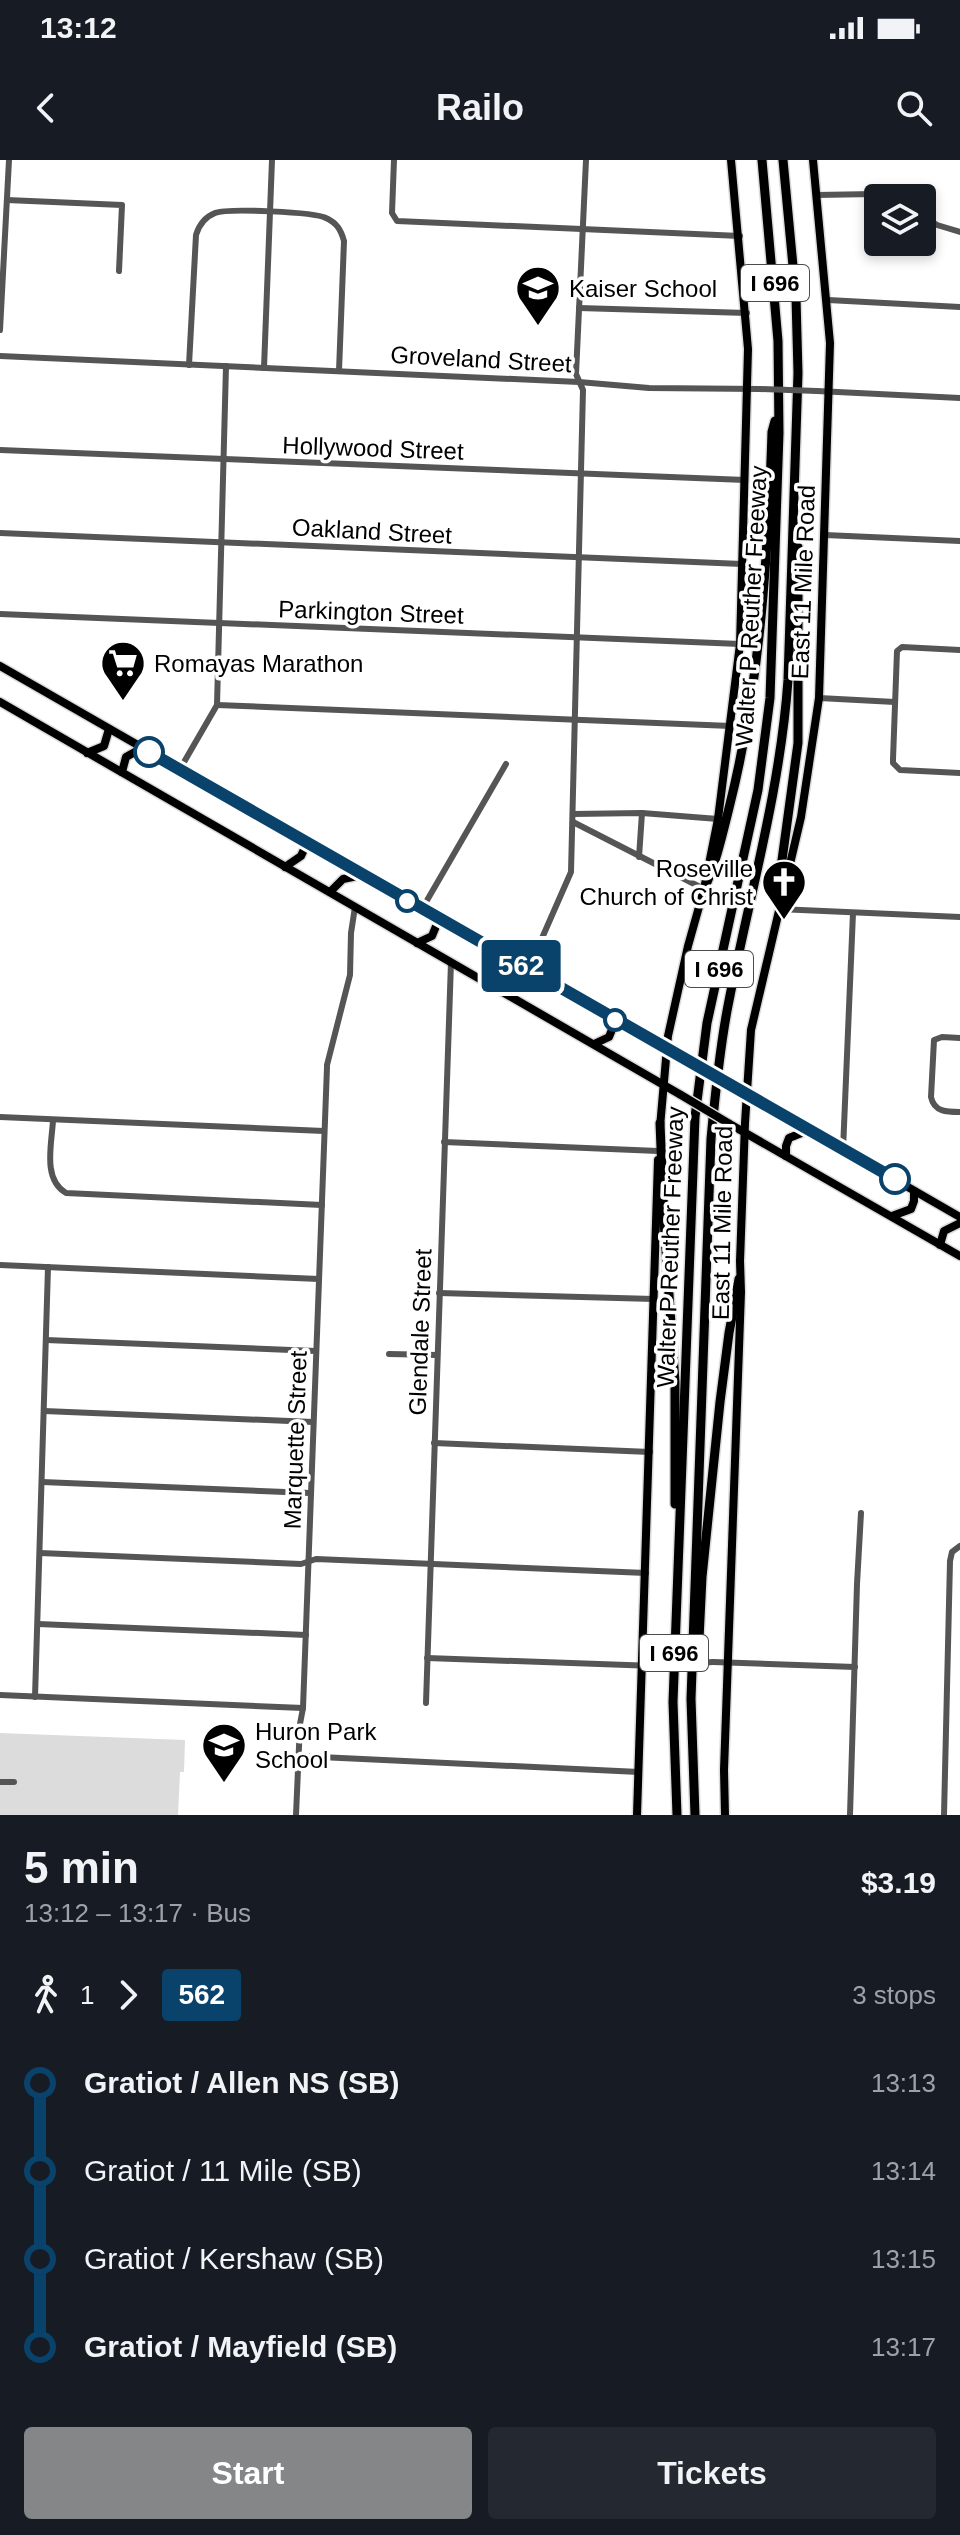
<!DOCTYPE html>
<meta charset="utf-8">
<style>
:root{--surface:#171b24;--page:#242831;--text:#f1f3f6;--muted:#9ea1a6;--accent:#858687}
body{margin:0;font-family:Arial,sans-serif;background:var(--page);color:var(--text);height:100vh;display:flex;flex-direction:column;font-size:30px;white-space:nowrap}
*{box-sizing:border-box;margin:0}
p{font-size:26px;color:var(--muted)}
.icon{flex:none;width:44px;height:44px;fill:none;stroke:currentColor;stroke-width:2;stroke-linecap:round;stroke-linejoin:round}
.map{position:relative;height:1655px;overflow:hidden}
.drawer{display:flex;flex-direction:column;background:var(--surface);flex:1}
.drawer>*{flex:none}
.badge{padding:0 16px;border-radius:6px;font-size:28px;line-height:52px}
.controls{position:absolute;left:864px;top:24px;display:grid;gap:16px}
.controls a{display:grid;place-items:center;width:72px;height:72px;border-radius:8px;background:var(--surface);box-shadow:0 4px 12px #0003;font-size:40px}
.map>.badge{position:absolute;translate:-50% -50%;box-shadow:0 0 0 4px #fff}
.legs{display:flex;align-items:center;gap:12px;height:88px;padding:0 24px;font-size:26px}
.legs p{margin-inline-start:auto}
.head{display:flex;align-items:center;justify-content:space-between;height:136px;padding:0 24px}
h1{font-size:44px;font-weight:700;line-height:60px}
.button{display:flex;gap:16px;margin-top:auto;padding:16px 24px}
.button a{flex:1;height:92px;border-radius:8px;background:var(--accent);color:#fff;font-size:32px;font-weight:700;line-height:92px;text-align:center}
.button a+a{background:var(--page);color:var(--text)}
ul{padding:0 24px;list-style:none}
li{display:flex;align-items:center;gap:28px;height:88px;font-size:30px}
li i{display:grid;place-items:center;width:12px;height:100%;margin:0 10px;background:currentColor}
li i::after{content:'';width:20px;height:20px;margin:-10px;border:6px solid;border-radius:50%;background:var(--surface)}
li p{margin-inline-start:auto}
li:first-child i{background:linear-gradient(#0000 50%,currentColor 0)}
li:last-child i{background:linear-gradient(currentColor 50%,#0000 0)}
.status{display:flex;justify-content:space-between;align-items:center;height:56px;padding:0 40px;background:var(--surface);direction:ltr}
.status svg{height:22px;fill:currentColor}
header{display:flex;justify-content:space-between;align-items:center;height:104px;padding:0 24px;background:var(--surface);font-size:36px;font-weight:700}
.map>svg:first-child{display:block}
</style>
<div class="status"><b>13:12</b><svg viewBox="0 0 49 12"><path d="M0 12V9h3v3zM5 12V6h3v6zM10 12V3h3v9zM15 12V0h3v12zM26 1h20v11H26zM47 4h2v5h-2z"/></svg></div>
<header><svg class="icon" aria-label="back" viewBox="0 0 24 24"><path d="M15 5l-7 7 7 7"/></svg>Railo<svg class="icon" aria-label="search" viewBox="0 0 24 24"><circle cx="10" cy="10" r="6"/><path d="M15 15l6 6"/></svg></header>
<div class="map">
<svg width="960" height="1655" viewBox="0 0 960 1655">
<rect width="100%" height="100%" fill="#fff"/>
<path fill="#dcdcdc" d="M0,1573l185,7 -1,32h-4l-2,43h-178z"/>
<g fill="none" stroke-linecap="round" stroke-linejoin="round">
<g stroke="#dbdbdb" stroke-width="11">
<g id="major">
<path d="M0,506l685,393"/>
<path d="M0,542l681,393"/>
<path d="M87,593l17,-7 5,-17"/>
<path d="M122,612l4,-15 16,-9"/>
<path d="M285,707l16,-11 6,-13"/>
<path d="M330,732l13,-13 19,-4"/>
<path d="M417,783l15,-7 7,-17"/>
<path d="M502,832l3,-16 16,-10"/>
<path d="M594,884l15,-7 4,-10 -1,-9"/>
<path d="M731,925l229,132"/>
<path d="M728,963l232,133"/>
<path d="M660,967l8,-91 20,-90 16,-57 14,-70 22,-175 8,-295 -17,-189"/>
<path d="M786,996v-10l3,-8 20,-8"/>
<path d="M892,1056l19,-7 3,-8v-10"/>
<path d="M940,1085l4,-14 16,-8"/>
<path d="M637,1655l21,-655"/>
<path d="M725,1655l-1,-45 17,-478 -1,-31 5,-138 6,-93 50,-213 18,-119 11,-355 -17,-183"/>
</g>
</g>
<g stroke="#dbdbdb" stroke-width="12">
<g id="highway">
<path d="M704,729c12,-26 18,-53 25,-81 31,-122 39,-251 43,-376l3,-11"/>
<path d="M781,738l-2,-16 19,-139v-196"/>
<path d="M660,963l4,98 11,161v122"/>
<path d="M698,1500l4,-83 18,-175 9,-69 10,-54"/>
<path d="M677,1655l-4,-113 22,-585 12,-94 51,-233 12,-92 9,-265 -1,-92 -16,-181"/>
<path d="M695,1655l-4,-116 20,-560c4,-43 8,-85 16,-128 21,-111 53,-218 61,-331l10,-307 -2,-75 -13,-138"/>
</g>
</g>
<g stroke="#555" stroke-width="6">
<path d="M394,0l-2,53 5,8 343,15"/>
<path d="M816,35l59,-1 14,4"/>
<path d="M7,40l115,5 -3,66"/>
<path d="M922,57l15,8 23,7"/>
<path d="M828,140l132,7"/>
<path d="M579,148l168,5"/>
<path d="M0,170l9,-170"/>
<path d="M0,196l579,26 70,6 111,1"/>
<path d="M189,205l7,-130c3,-10 9,-18 19,-22 13,-5 99,-1 111,5 11,5 15,12 18,23l-5,130"/>
<path d="M264,208l8,-208"/>
<path d="M817,231l143,7"/>
<path d="M0,290l745,30"/>
<path d="M0,373l742,31"/>
<path d="M825,375l135,6"/>
<path d="M0,454l740,30"/>
<path d="M960,490l-58,-3 -5,4 -4,108v4l7,7 60,3"/>
<path d="M819,538l76,4"/>
<path d="M217,545l514,21"/>
<path d="M180,609l37,-64 9,-339"/>
<path d="M573,654l69,-1 76,6"/>
<path d="M573,662l131,67"/>
<path d="M639,697l3,-44"/>
<path d="M422,749l84,-145"/>
<path d="M778,749l182,8"/>
<path d="M528,810l43,-98 12,-482 -7,-16 10,-214"/>
<path d="M960,878l-18,-1 -8,3 -3,57c3,15 16,15 29,15"/>
<path d="M327,905l23,-90 1,-42 4,-26"/>
<path d="M0,957l324,14"/>
<path d="M53,960c-1,23 -11,59 13,73l256,12"/>
<path d="M444,982l214,9"/>
<path d="M843,990l10,-237"/>
<path d="M0,1105l319,14"/>
<path d="M439,1133l215,6"/>
<path d="M46,1180l270,11"/>
<path d="M389,1194l48,1"/>
<path d="M44,1251l269,11"/>
<path d="M434,1283l216,9"/>
<path d="M42,1322l268,11"/>
<path d="M40,1393l261,11 15,-5 330,14"/>
<path d="M38,1464l268,11"/>
<path d="M427,1498l228,8"/>
<path d="M713,1502l142,5"/>
<path d="M0,1535l303,13"/>
<path d="M35,1537l13,-430"/>
<path d="M426,1543l25,-741"/>
<path d="M299,1596l340,16"/>
<path d="M0,1622h14"/>
<path d="M296,1655l4,-91 3,-16 24,-641"/>
<path d="M850,1655l7,-231 4,-71"/>
<path d="M944,1655l6,-254 2,-9 8,-6"/>
</g>
<use href="#major" stroke="#000" stroke-width="8"/>
<use href="#highway" stroke="#000" stroke-width="9"/>
<g stroke="#dbdbdb" stroke-width="11" stroke-linecap="butt">
<g id="major-bridge">
<path d="M685,899l46,26"/>
<path d="M681,935l47,28"/>
</g>
</g>
<g stroke="#555" stroke-width="6">
<path d="M760,229l57,2"/>
<path d="M655,1506l58,-4"/>
</g>
<use href="#major-bridge" stroke="#000" stroke-width="8"/>
</g>
<g fill="none" stroke-linecap="round" stroke-linejoin="round">
<g stroke="#fff" stroke-width="18">
<path id="line-1" d="M149,592l746,427"/>
</g>
<use href="#line-1" stroke="#09426a" stroke-width="12"/>
</g>
<defs>
<g id="school-pin" transform="scale(2.3)"><path d="M0 17L-7.5 6A9.5 9.5 0 1 1 7.5 6Z" fill="#000" stroke="#fff"/><path d="M0-5L7-2L0 1L-7-2ZM-4 1L0 2.5L4 1V4Q0 6-4 4Z" fill="#fff"/></g>
<g id="supermarket-pin" transform="scale(2.3)"><path d="M0 17L-7.5 6A9.5 9.5 0 1 1 7.5 6Z" fill="#000" stroke="#fff"/><path d="M-6-5.5h2.5l.6 2H6L4.5 2H-2.5L-4.4-4H-6ZM-1.5 3.2a1.3 1.3 0 1 0 .1 0ZM3 3.2a1.3 1.3 0 1 0 .1 0Z" fill="#fff"/></g>
<g id="church-pin" transform="scale(2.3)"><path d="M0 17L-7.5 6A9.5 9.5 0 1 1 7.5 6Z" fill="#000" stroke="#fff"/><path d="M-1.2-6h2.4v3.5h3.3v2.4h-3.3V6h-2.4V-.1h-3.3v-2.4h3.3Z" fill="#fff"/></g>
</defs>
<g fill-rule="evenodd">
<use href="#school-pin" x="538" y="128"/>
<use href="#supermarket-pin" x="123" y="503"/>
<use href="#church-pin" x="784" y="722"/>
<use href="#school-pin" x="224" y="1585"/>
</g>
<g fill="#fff" stroke="#09426a" stroke-width="4">
<circle cx="149" cy="592" r="14"/>
<circle cx="407" cy="741" r="10"/>
<circle cx="615" cy="860" r="10"/>
<circle cx="895" cy="1019" r="14"/>
</g>
<g text-anchor="middle" dominant-baseline="central" stroke-width="7" stroke-linejoin="round" paint-order="stroke">
<g fill="#fff" stroke="#4c4c4c" stroke-width="2">
<rect x="741" y="105" width="68" height="36" rx="6"/>
<rect x="685" y="791" width="68" height="36" rx="6"/>
<rect x="640" y="1475" width="68" height="36" rx="6"/>
</g>
<g font-size="22" font-weight="bold" fill="#000">
<text x="775" y="123">I 696</text>
<text x="719" y="809">I 696</text>
<text x="674" y="1493">I 696</text>
</g>
<g font-size="24" fill="#000" stroke="#fff" text-anchor="start">
<text x="569" y="128">Kaiser School</text>
<text x="154" y="503">Romayas Marathon</text>
<text x="753" y="708" text-anchor="end">Roseville<tspan x="753" dy="28">Church of Christ</tspan></text>
<text x="255" y="1571">Huron Park<tspan x="255" dy="28">School</tspan></text>
</g>
<g font-size="24" fill="#000" stroke="#fff">
<text transform="translate(481 199) rotate(3)">Groveland Street</text>
<text transform="translate(373 288) rotate(2)">Hollywood Street</text>
<text transform="translate(372 371) rotate(3)">Oakland Street</text>
<text transform="translate(803 422) rotate(-88)">East 11 Mile Road</text>
<text transform="translate(751 446) rotate(-87)">Walter P Reuther Freeway</text>
<text transform="translate(371 452) rotate(2)">Parkington Street</text>
<text transform="translate(722 1063) rotate(-89)">East 11 Mile Road</text>
<text transform="translate(670 1087) rotate(-88)">Walter P Reuther Freeway</text>
<text transform="translate(420 1172) rotate(-88)">Glendale Street</text>
<text transform="translate(295 1280) rotate(-88)">Marquette Street</text>
</g>
</g>
</svg>
<div class="controls">
<a><svg class="icon" aria-label="layers" viewBox="0 0 24 24"><path d="M12 4l9 5-9 5-9-5zM3 14l9 5 9-5"/></svg></a>
</div>
<b class="badge" style="left:521px;top:806px;background:#09426a;color:#fff">562</b>
</div>
<section class="drawer">
<div class="head"><div><h1>5 min</h1><p>13:12 – 13:17 · Bus</p></div><b>$3.19</b></div>
<div class="legs"><svg class="icon" aria-label="walk" viewBox="0 0 24 24"><circle cx="13" cy="4" r="2"/><path d="M13 8l-2 6 4 7M11 14l-3 7M7 12l3-4h3l4 4"/></svg>1<svg class="icon" aria-label="forward" viewBox="0 0 24 24"><path d="M9 5l7 7-7 7"/></svg><b class="badge" style="background:#09426a;color:#fff">562</b><p>3 stops</p></div>
<ul>
<li><i style="color:#09426a"></i><b>Gratiot / Allen NS (SB)</b><p>13:13</p></li>
<li><i style="color:#09426a"></i><span>Gratiot / 11 Mile (SB)</span><p>13:14</p></li>
<li><i style="color:#09426a"></i><span>Gratiot / Kershaw (SB)</span><p>13:15</p></li>
<li><i style="color:#09426a"></i><b>Gratiot / Mayfield (SB)</b><p>13:17</p></li>
</ul>
<div class="button"><a>Start</a><a>Tickets</a></div>
</section>
